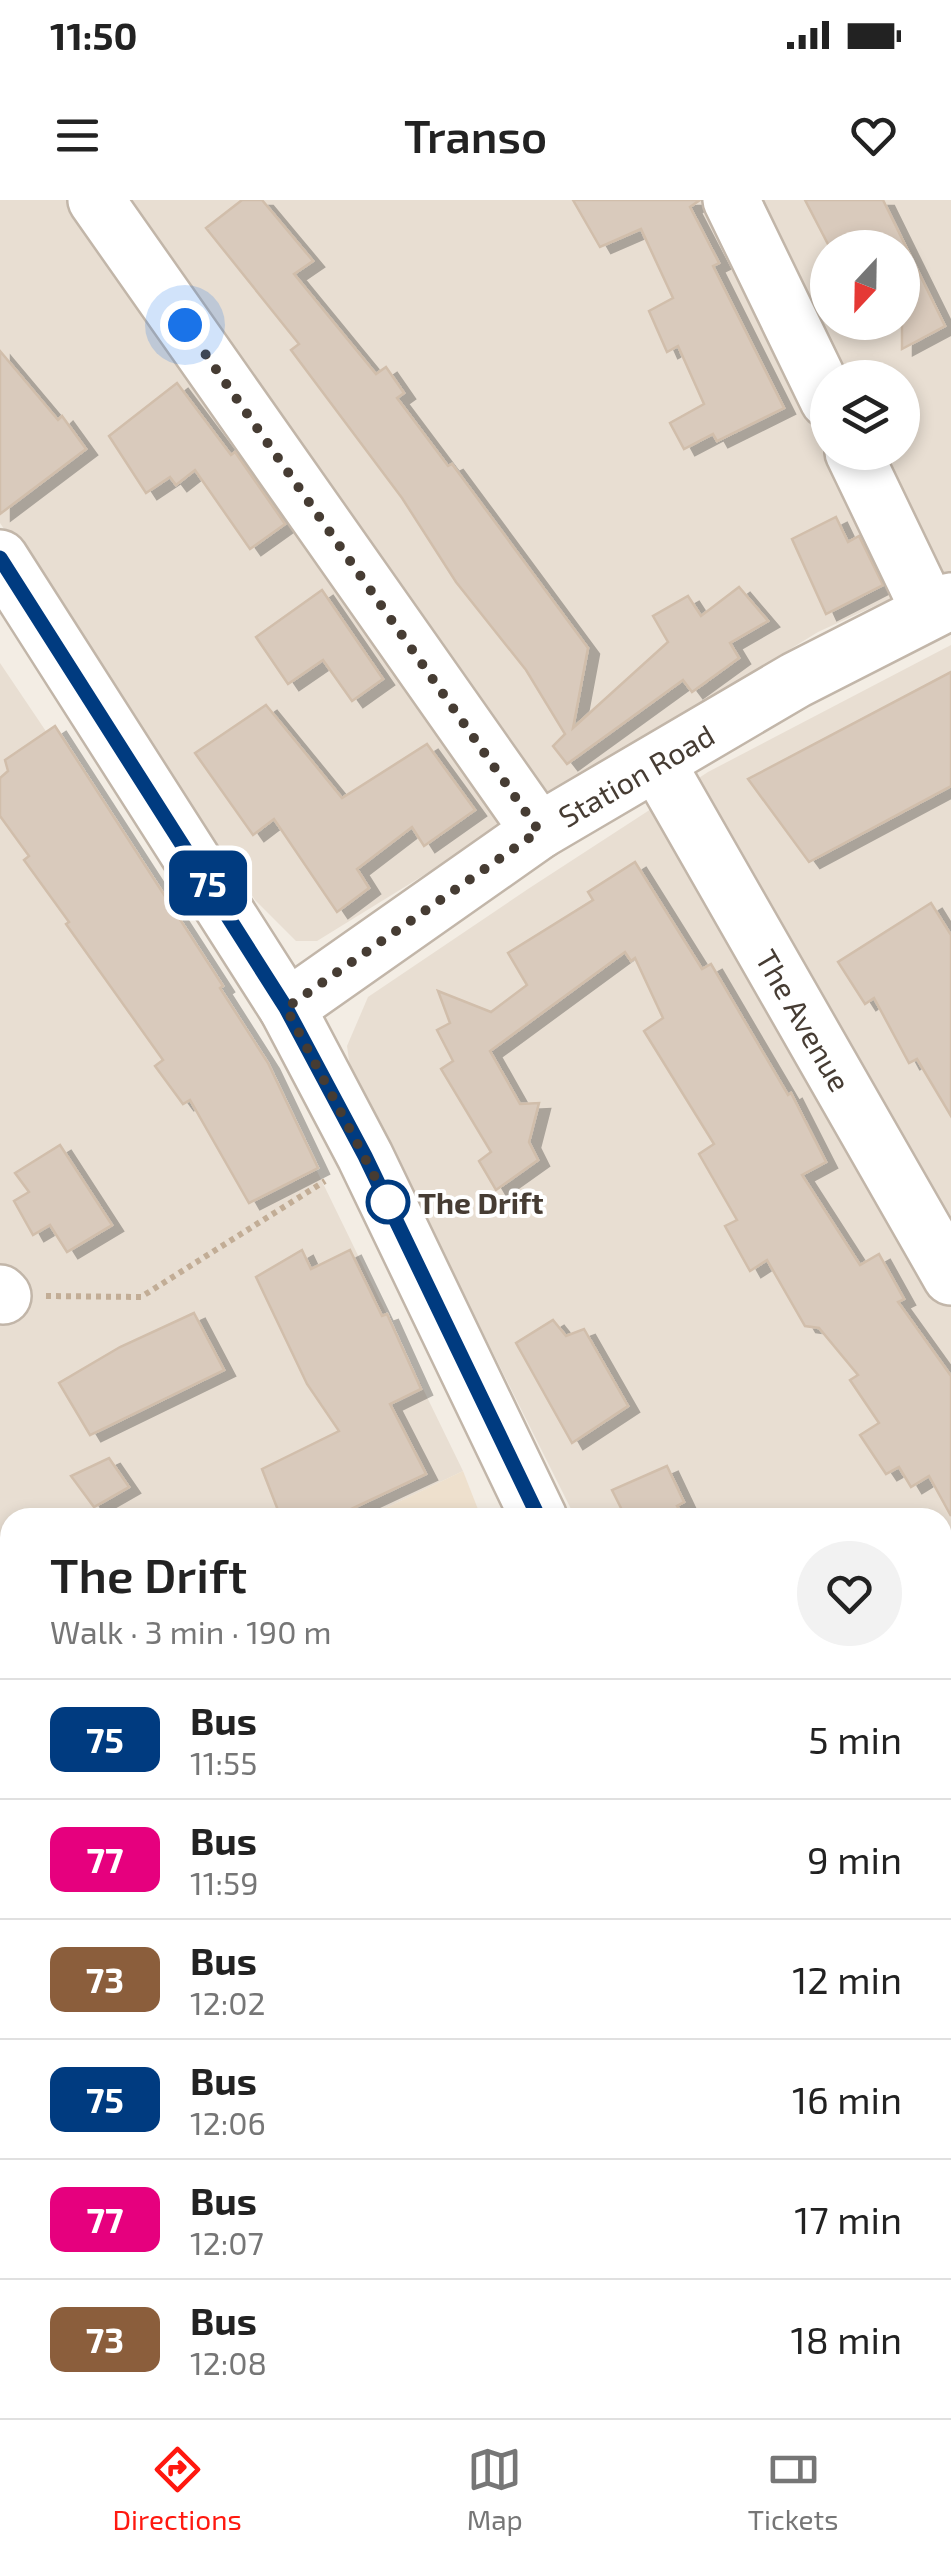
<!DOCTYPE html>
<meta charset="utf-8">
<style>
:root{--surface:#fff;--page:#f2f2f2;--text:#222;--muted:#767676;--line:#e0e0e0;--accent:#ff180f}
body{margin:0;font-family:"Exo 2",sans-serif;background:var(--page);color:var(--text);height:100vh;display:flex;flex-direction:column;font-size:38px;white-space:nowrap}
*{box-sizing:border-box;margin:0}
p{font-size:32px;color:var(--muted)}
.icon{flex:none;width:55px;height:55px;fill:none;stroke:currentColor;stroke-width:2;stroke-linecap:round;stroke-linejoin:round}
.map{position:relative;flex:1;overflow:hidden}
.sheet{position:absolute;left:0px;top:1308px;width:952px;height:912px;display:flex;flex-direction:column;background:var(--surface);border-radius:30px 30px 0 0;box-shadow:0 5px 15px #0003}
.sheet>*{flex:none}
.badge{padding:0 20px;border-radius:15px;font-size:35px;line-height:65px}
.needle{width:65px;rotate:202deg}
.tools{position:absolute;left:810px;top:30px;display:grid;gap:20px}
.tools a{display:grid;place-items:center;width:110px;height:110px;border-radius:50%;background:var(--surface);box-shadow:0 5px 15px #0003;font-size:50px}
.you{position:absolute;width:50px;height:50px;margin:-25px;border:8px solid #fff;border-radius:50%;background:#1a73e8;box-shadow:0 0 0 15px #1a73e833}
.map>.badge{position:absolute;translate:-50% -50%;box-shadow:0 0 0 5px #fff}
.round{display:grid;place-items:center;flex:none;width:105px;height:105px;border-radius:52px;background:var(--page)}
.headline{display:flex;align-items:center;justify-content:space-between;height:170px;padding:0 50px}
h1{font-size:48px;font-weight:600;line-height:75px}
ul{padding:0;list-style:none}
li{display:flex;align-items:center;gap:30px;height:120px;padding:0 50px;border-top:2px solid var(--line)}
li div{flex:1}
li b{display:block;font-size:38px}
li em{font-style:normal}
li .badge{min-width:110px;font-weight:700;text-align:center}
.status{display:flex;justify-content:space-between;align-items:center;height:70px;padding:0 50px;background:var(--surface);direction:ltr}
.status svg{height:28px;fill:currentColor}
header{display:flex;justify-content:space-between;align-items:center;height:130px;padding:0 50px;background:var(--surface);font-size:45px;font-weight:600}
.dock{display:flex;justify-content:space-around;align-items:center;height:140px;border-top:2px solid var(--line);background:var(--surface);font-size:28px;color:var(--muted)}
.dock a{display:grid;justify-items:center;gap:5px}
.dock .on{color:var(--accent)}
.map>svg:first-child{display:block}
</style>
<div class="status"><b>11:50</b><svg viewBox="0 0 49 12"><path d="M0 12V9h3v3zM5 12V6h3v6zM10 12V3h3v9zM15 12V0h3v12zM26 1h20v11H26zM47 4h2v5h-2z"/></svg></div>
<header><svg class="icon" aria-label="menu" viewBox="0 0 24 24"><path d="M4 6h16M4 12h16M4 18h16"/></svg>Transo<svg class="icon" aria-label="heart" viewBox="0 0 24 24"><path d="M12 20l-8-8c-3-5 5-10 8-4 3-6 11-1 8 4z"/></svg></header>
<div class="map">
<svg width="951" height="2218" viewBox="0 0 951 2218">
<defs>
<filter id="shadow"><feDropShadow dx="11" dy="6" stdDeviation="0" flood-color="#0004"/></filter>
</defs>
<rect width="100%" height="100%" fill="#f3ede4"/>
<g fill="#e8ded2" fill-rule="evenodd">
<path d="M0,0h951v371l-133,61 -501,309h-21l-41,-41 -255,-377zM828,48h74v74h-74zM828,178h74v74h-74z"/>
<path d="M951,445v1773h-73l-2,-8h66v-892l-367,-1 -225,-450 -3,-21 21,-49 160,-108 180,-117z"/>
<path d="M0,463l167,248 111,180 185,380 -96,46 -357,1v112l-10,-20z"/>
<path d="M0,2169l10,13v28h785l1,8h-796z"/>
</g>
<g fill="#eee0cd">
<path d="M463,1271l18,46h-114z"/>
<path d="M0,1410l10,20v752l-10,-13z"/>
</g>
<g fill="#d5eba9">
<path d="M0,1504l10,22v421l-10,6z"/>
<path d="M0,1977l10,14v49l-10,7z"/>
</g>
<g fill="#d9cabc" stroke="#d1beab" stroke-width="2.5" filter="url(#shadow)">
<path d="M242,0h20l51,61 -19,13 82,100 10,-7 18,26 -7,5 51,68 4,-2 136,184 -15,80 95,-86 -15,-26 35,-20 13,20 38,-29 29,34 -38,22 9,15 -47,34 -9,-12 -116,84 -14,-18 12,-12 -39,-64 -70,-88 -54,-84 -111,-148 8,-6 -93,-116z"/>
<path d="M573,0h127l-10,7 29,56 -6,3 71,142 -67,33 -4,-7 -29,15 -14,-26 34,-19 -26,-58 -11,6 -18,-41 24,-13 -32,-69 -41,18z"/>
<path d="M805,0h78l62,126 -43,23v-101h-72z"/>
<path d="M0,151l58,69 4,-4 24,33 -86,65z"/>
<path d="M177,183l54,72 4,-3 50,72 -35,25 -55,-79 -19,15 -6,-8 -24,16 -37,-57z"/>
<path d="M836,317l12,25 11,-6 24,49 -57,29 -34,-75z"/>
<path d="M322,390l61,89 -31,22 -29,-41 -35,24 -32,-47z"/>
<path d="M951,472v114l-142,76 -61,-83z"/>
<path d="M266,505l76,93 85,-54 48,66 -51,36 -12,-19 -55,42 12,19 -32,24 -63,-93 -21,16 -58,-82z"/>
<path d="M55,526l168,260 -3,2 48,75 50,105 -69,35 -59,-103 -7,4 -28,-38 8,-6 -97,-136 3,-2 -45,-62 5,-4 -29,-40v-38l8,-7 -3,-11z"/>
<path d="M635,662l67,107 9,-5 77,131 3,-2 35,69 -24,13 58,90 19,-11 25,45 -6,3 53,74v140l-22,-40 -18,11 -12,-20 -13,7 -26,-39 19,-12 -29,-43 8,-5 -39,-47 -14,-2 -38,-66 -17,11 -25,-45 12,-6 -38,-66 15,-10 -70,-113 19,-13 -28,-60 -4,3 -6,-9 -135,99 30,53 19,-1 -10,39 9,18 -42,30 -17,-29 12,-9 -50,-83 12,-8 -16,-31 13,-7 -12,-32 53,21 36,-27 -19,-32 85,-53 -5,-8z"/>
<path d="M931,703l20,32v181l-34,-57 -8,4 -35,-65 -9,6 -27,-42z"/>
<path d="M60,945l52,80 -45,27 -17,-27 -17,10 -19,-34 15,-9 -14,-19z"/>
<path d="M302,1050l9,19 39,-19 32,66 5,-2 34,75 -31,15 36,70 -94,44h-51l-19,-49 77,-38 -32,-47 -51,-107z"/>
<path d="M194,1113l30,57 -134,65 -31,-52 61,-36z"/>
<path d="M553,1120l13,16 18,-7 44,77 -56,37 -56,-100z"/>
<path d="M109,1258l20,29 -35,20 -23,-31z"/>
<path d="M667,1266l17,36 -7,4 7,12h-58l-14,-28z"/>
</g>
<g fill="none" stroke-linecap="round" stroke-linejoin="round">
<g stroke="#c2b6a9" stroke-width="60">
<g id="minor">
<path d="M96,0l443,631"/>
<path d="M731,0l97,200"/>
<path d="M853,252l76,158"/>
<path d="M0,358l287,450 78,148 174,362"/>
<path d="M657,563l294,514"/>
<path d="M287,808l252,-177 257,-151 155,-79"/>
<path d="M0,1093l3,3"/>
<path d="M942,2092l9,-2"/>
<path d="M853,2210l2,8"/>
</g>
</g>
<path stroke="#c2ad96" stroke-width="6" stroke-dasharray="5 5" stroke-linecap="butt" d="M46,1096l95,1 184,-116"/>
<use href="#minor" stroke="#fff" stroke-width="55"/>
</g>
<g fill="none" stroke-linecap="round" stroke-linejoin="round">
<g stroke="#fff" stroke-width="22">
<path id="line" d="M0,358l286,450 79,148 174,362"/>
</g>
<use href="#line" stroke="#003b80" stroke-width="15"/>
<path stroke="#463c33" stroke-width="10" stroke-dasharray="0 18" d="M185,125l354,506 -253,177 102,194"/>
</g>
<circle fill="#fff" stroke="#003b80" stroke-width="5" cx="388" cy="1002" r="20"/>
<g text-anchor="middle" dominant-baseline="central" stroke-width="8" stroke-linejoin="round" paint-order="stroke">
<g font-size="30" fill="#463c33" stroke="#fff">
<text transform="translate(636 575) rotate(-30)">Station Road</text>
<text transform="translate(804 820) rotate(60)">The Avenue</text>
</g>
<g font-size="30" font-weight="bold" fill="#463c33" stroke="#fff" text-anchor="start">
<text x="418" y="1002">The Drift</text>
</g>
</g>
</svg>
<div class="tools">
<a><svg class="needle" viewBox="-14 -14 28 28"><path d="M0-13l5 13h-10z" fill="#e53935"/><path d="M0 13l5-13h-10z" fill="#767676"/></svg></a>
<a><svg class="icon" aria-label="layers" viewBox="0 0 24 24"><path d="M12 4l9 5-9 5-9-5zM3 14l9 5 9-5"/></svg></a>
</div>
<div class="you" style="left:185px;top:125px"></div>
<b class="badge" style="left:208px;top:683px;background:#003b80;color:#fff">75</b>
<section class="sheet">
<div class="headline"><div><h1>The Drift</h1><p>Walk · 3 min · 190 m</p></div><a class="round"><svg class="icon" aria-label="heart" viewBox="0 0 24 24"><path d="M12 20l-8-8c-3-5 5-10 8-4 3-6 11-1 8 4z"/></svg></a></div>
<ul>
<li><span class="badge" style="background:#003b80;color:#fff">75</span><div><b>Bus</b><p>11:55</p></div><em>5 min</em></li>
<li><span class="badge" style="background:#e6007e;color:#fff">77</span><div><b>Bus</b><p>11:59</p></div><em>9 min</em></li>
<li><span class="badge" style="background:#8b5e3c;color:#fff">73</span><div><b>Bus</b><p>12:02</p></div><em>12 min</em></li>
<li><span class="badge" style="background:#003b80;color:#fff">75</span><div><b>Bus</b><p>12:06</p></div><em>16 min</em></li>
<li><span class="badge" style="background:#e6007e;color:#fff">77</span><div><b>Bus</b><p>12:07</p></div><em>17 min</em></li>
<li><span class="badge" style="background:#8b5e3c;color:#fff">73</span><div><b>Bus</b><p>12:08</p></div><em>18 min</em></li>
</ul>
</section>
</div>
<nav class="dock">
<a class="on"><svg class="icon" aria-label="directions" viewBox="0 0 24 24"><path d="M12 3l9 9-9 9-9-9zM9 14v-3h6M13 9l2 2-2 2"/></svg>Directions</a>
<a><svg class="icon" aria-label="map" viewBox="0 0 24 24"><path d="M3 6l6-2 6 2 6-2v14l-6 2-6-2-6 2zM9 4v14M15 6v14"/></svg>Map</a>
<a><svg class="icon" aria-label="tickets" viewBox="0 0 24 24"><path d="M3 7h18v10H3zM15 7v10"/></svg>Tickets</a>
</nav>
